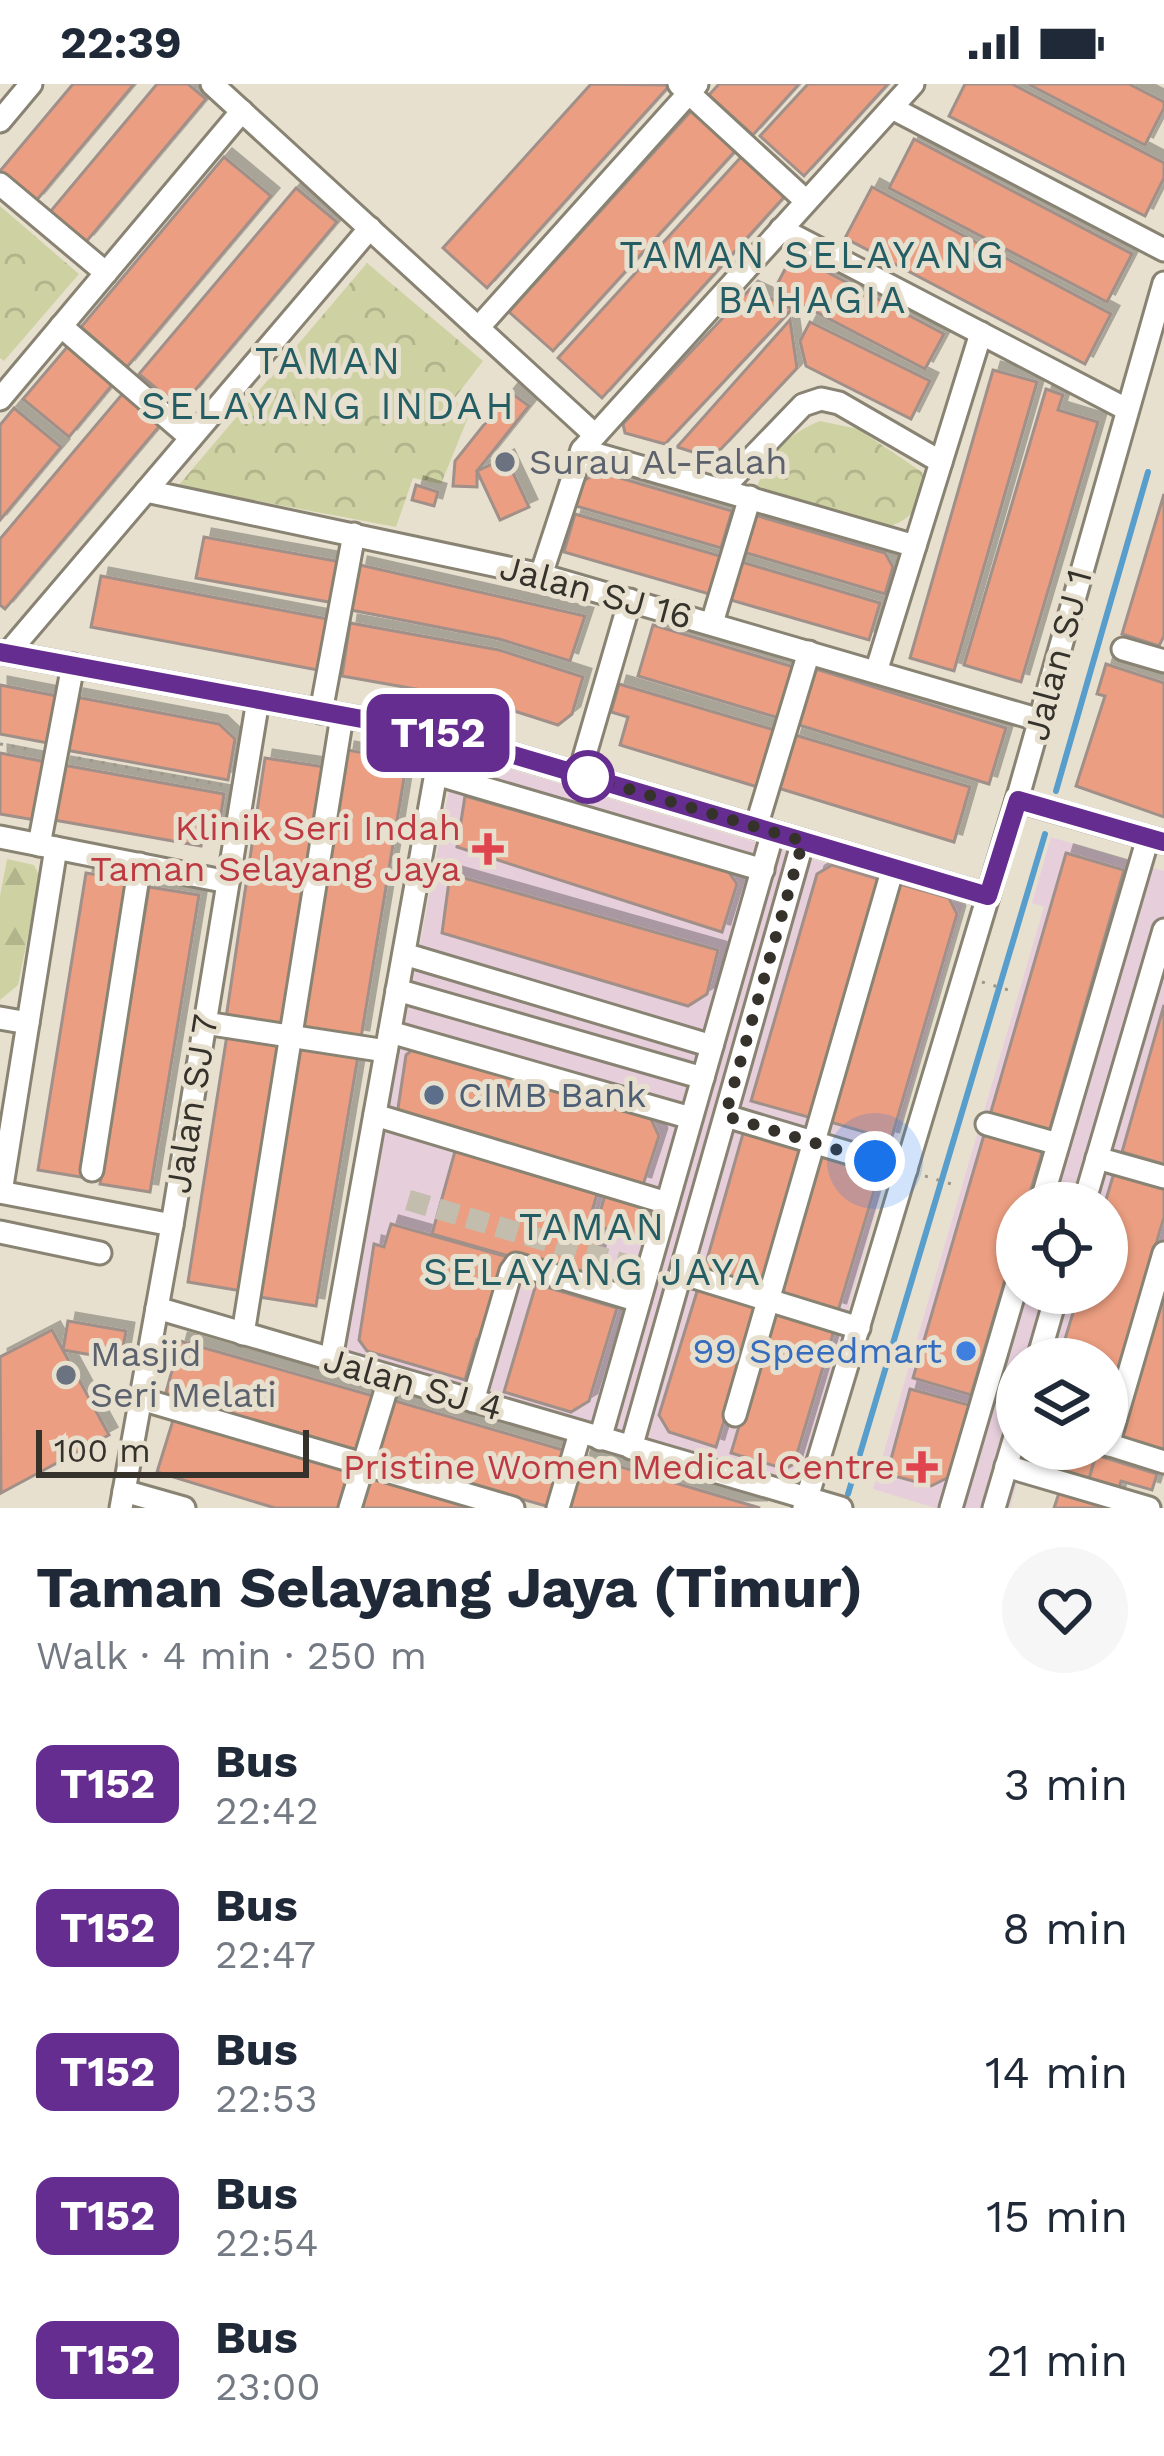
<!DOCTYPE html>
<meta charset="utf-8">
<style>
:root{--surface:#fff;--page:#f6f6f7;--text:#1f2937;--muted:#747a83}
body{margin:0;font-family:"Work Sans",sans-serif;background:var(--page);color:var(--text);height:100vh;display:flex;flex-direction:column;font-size:45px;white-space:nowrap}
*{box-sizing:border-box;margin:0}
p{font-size:39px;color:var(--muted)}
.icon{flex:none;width:66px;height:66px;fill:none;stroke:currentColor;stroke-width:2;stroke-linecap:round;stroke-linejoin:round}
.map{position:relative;height:1424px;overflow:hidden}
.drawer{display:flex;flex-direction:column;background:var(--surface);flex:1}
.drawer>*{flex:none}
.badge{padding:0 24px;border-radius:18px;font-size:42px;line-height:78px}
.controls{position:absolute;left:996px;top:1098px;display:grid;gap:24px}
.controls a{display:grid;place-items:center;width:132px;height:132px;border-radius:50%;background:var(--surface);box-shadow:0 3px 9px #0004;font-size:60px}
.scale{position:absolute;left:36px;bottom:30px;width:273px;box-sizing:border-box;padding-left:12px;border:6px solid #35322c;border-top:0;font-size:33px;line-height:42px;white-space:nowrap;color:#35322c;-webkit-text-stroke:9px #e7e0cf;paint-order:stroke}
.you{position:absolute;width:60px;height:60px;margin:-30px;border:9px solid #fff;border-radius:50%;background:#1a73e8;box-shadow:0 0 0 18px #1a73e833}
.map>.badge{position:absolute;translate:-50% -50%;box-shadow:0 0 0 6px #fff}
.round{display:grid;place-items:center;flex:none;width:126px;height:126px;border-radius:63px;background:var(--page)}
.summary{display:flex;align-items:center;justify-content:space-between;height:204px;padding:0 36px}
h1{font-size:57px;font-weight:700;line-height:90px}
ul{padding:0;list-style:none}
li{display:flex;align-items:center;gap:36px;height:144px;padding:0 36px}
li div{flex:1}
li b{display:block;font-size:45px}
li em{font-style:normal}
li .badge{min-width:132px;font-weight:700;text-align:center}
.status{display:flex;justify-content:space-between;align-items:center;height:84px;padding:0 60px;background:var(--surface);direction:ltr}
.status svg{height:33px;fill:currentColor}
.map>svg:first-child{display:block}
</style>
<div class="status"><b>22:39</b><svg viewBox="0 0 49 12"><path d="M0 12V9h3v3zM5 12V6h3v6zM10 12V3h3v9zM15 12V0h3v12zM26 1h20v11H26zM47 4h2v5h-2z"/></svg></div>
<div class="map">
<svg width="1164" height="1424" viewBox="0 0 1164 1424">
<defs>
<pattern id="forest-firs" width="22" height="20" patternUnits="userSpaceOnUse" patternTransform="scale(3)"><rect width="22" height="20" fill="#ced2a2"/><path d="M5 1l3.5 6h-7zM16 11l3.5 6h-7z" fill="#b2b58c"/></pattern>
<pattern id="park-crowns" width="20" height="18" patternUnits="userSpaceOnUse" patternTransform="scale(3)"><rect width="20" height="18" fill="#ced2a2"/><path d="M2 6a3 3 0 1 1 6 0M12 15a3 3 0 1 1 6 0" fill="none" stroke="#b2b58c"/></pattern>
<filter id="shadow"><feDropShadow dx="8" dy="-8" stdDeviation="0" flood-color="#0004"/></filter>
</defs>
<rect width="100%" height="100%" fill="#e7e0cf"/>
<g fill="#e6cfdb" fill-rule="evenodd">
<path d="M456,669l507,151 -164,581 -456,-133z"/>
<path d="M1051,753l113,34v364l-57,194v-70h-90v90h10l-17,59h-75l-62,-19 171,-582 -12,-4zM1017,1119h90v90h-90z"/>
</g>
<path fill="url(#forest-firs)" d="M7,775l27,6 6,12 -22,108 -18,15v-104z"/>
<g fill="url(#park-crowns)">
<path d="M0,122l79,68 -75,87 -4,-3z"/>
<path d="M367,179l116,98 -29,38 15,16 -28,69 -28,-6 -17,49 -218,-41z"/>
<path d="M820,337l38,8 64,43c8,29 -12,51 -40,56l-126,-39c13,-33 29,-54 64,-68z"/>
</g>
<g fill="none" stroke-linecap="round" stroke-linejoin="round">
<g stroke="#579ecd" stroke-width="6">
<path d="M1056,707l92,-319"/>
<path d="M848,1410l197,-660"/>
</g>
</g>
<g fill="#eb9e81" stroke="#a19089" stroke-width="3" filter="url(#shadow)">
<path d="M73,0h61l-98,117 -36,-30z"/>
<path d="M157,0h31l18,15 -120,143 -36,-30z"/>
<path d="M591,0l79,1 -183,203 -44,-40z"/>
<path d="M719,0h80l-46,51 -44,-40z"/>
<path d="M808,0h80l-84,92 -44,-40z"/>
<path d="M965,0h47l152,79v15l-19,38 -196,-100z"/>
<path d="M1028,0h101l35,18v6l-19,37z"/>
<path d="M693,25l44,40 -184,202 -44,-39z"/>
<path d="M914,55l218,115 -25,48 -218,-114z"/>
<path d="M742,72l43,40 -183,202 -44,-40z"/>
<path d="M224,73l47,39 -144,171 -46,-40z"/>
<path d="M872,103l239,127 -26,50 -240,-126z"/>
<path d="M296,104l41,34 -157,186 -41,-34z"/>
<path d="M793,170l151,80 -19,35 -151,-79z"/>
<path d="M750,205l42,20 -127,135 -40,-11 -2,-9z"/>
<path d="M790,236l7,48 -76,81 -19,6 -25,-8z"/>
<path d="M810,238l120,59 -19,38 -105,-53 -6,-25z"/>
<path d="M68,262l45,38 -44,53 -46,-38z"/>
<path d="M993,286l44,12 -83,289 -44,-13z"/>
<path d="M1046,305l17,6 -5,15 40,12 -77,260 -57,-17z"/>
<path d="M124,308l38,31 -157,186 -5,-4v-66z"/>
<path d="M510,308l19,14 -52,65v16l-24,-1 2,-25z"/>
<path d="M14,324l47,39 -61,73v-95z"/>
<path d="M506,374l23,49 -29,13 -23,-49z"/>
<path d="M600,388l132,39 -11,37 -145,-42 7,-25z"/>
<path d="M416,401l22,7 -4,14 -22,-6z"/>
<path d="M1164,410v142l-5,10 -37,-12z"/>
<path d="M575,430l145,42 -11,38 -145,-42z"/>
<path d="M751,430l134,39 8,14 -8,27 -145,-43z"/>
<path d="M204,453l137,25 -7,41 -138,-25z"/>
<path d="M735,476l145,43 -11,37 -145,-42z"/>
<path d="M360,481l225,51 -15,45 -71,-22 -148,-29z"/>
<path d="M101,492l232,44 -10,51 -232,-44z"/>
<path d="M350,539l149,27 84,27 -11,37 -14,11 -75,-24 -141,-25z"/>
<path d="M653,541l144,43 -15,51 -144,-43z"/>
<path d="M1106,580l58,19v134l-88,-31 29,-90 -8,-2z"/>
<path d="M816,585l190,59 -17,56 -190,-59z"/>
<path d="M619,600l159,47 -17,57 -141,-43 8,-28 -17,-5z"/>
<path d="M0,601l57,11 -9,47 -48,-9z"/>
<path d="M76,613l143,27 16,15 -7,41 -162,-30z"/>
<path d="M795,651l175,52 -16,55 -176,-54z"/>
<path d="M347,666l60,10 -46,278 -60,-11z"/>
<path d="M0,669l46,9 -11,58 -35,-6z"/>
<path d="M265,674l60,9 -39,260 -60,-9z"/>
<path d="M63,681l161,29 -5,33 -14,-2 -4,21 -147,-26z"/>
<path d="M465,712l263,75 9,13 -15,48 -265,-85z"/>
<path d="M1066,769l58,17 -75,262 -59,-17z"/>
<path d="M832,781l53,16 -70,238 -64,-18 66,-227z"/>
<path d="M86,789l50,8 -49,297 -49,-8z"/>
<path d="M450,790l268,76 -11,44 -19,12 -246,-73z"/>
<path d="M896,799l53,15 8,16 -66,226 -64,-19z"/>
<path d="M149,803l50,8 -49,297 -50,-8z"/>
<path d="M1164,921v159l-42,-12z"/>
<path d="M227,951l55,9 -40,247 -54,-9z"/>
<path d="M300,962l58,10 -42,250 -57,-9z"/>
<path d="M412,966l239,69 8,17 -16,49 -246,-70 9,-60z"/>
<path d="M986,1044l58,18 -17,57h-10v36l-46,156 -58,-17z"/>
<path d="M744,1046l62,18 -42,139 -60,-17z"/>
<path d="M457,1060l90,26 -2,9 52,15 -10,35 16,5 -13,45 -158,-45z"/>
<path d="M818,1069l62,18 -42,140 -60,-18z"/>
<path d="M1116,1082l48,15v36l-57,194v-52h-48l20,-66h28l-2,-90z"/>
<path d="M607,1104l40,12 -11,37 -40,-11z"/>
<path d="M391,1140l117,33 -24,84 -7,-2 -12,41 -98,-29 -8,-11 15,-96 10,3z"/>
<path d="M536,1200l81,24 -28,93 -18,11 -67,-20z"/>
<path d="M699,1201l61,19 -44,143 -47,-15 -10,-17z"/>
<path d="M1164,1207v159l-45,-14z"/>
<path d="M774,1225l61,18 -41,137 -9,5 -54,-16z"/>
<path d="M68,1237l58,10 -5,29 -58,-10z"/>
<path d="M52,1246l57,105 -108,58 -1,-136z"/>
<path d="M180,1257l197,56 -15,55 -197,-56z"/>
<path d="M910,1305l59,16 -20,72 -18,9 -44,-12z"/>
<path d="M392,1316l178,52 -17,56 -177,-50z"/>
<path d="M174,1333l180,55 -10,36h-69l-118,-36z"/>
<path d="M1077,1365l19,6 -9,31 -27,-8 7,-24 -15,-4z"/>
<path d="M1096,1371l61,19 -5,16 -31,-9 -8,27 -30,-8z"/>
<path d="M584,1372l176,52h-191z"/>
<path d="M369,1393l104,31h-113z"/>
<path d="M1059,1409l24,7 27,8h-56z"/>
</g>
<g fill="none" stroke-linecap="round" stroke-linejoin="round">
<path stroke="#c3bdae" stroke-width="21" stroke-dasharray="21 10" stroke-linecap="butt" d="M408,1116l240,71"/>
<g stroke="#898373" stroke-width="27">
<g id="minor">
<path d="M212,0l383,351"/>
<path d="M679,0l127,117"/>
<path d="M892,24l272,142"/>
<path d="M0,37l31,-37"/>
<path d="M0,100l106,89"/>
<path d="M781,145l345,180"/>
<path d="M61,242l130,112"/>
<path d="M478,244l219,-244"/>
<path d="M0,315l242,-288"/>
<path d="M582,366l333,96"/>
<path d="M722,405l81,-84 18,-6 18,4 102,59"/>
<path d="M146,407l395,84 499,145"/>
<path d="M541,491l41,-125 331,-366"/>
<path d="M712,539l38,-126"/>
<path d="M1123,565l41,12"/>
<path d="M0,568l443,82 545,162"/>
<path d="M8,569l362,-425"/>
<path d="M876,588l105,-339"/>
<path d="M321,628l33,-178"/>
<path d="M436,690l327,96"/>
<path d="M579,691l51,-175"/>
<path d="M1017,716l147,42"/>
<path d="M756,743l53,-175"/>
<path d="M0,753l228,45"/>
<path d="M39,761l34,-180"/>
<path d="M404,870l308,92"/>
<path d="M397,906l306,88"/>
<path d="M0,934l28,5"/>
<path d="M205,939l181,28"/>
<path d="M390,948l301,86"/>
<path d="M375,1031l292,88"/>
<path d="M726,1032l180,54"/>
<path d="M987,1040l71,20"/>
<path d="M1097,1074l67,19"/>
<path d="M92,1086l48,-306"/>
<path d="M0,1108l172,33"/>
<path d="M1,1108l55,-344"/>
<path d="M1041,1119l107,-365"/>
<path d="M1084,1119l80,-273"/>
<path d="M0,1148l100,21"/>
<path d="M681,1189l178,55"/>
<path d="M157,1224l684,200"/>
<path d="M243,1250l99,-618"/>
<path d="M331,1275l112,-625"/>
<path d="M1038,1275l19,-66"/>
<path d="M141,1315l372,109"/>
<path d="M473,1317l38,-130 5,-7 123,37"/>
<path d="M735,1331l158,-547"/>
<path d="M600,1355l173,-607"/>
<path d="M1107,1360l57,18"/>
<path d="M1108,1361l56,-192"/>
<path d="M631,1364l172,-607"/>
<path d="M1006,1382l143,42"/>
<path d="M124,1407l60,17"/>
<path d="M121,1424l51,-283 86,-525"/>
<path d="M350,1424l40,-131"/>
<path d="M558,1424l22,-75"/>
<path d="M804,1424l213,-708 147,-517"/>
<path d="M951,1424l66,-225"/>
<path d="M994,1424l23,-78"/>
</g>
</g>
<g stroke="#9d978b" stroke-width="3" stroke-dasharray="3 9" stroke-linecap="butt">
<path d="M0,660l34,6"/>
<path d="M78,674l144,27"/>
<path d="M982,898l33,10"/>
<path d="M925,1092l33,10"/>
</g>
<use href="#minor" stroke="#fff" stroke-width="21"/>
</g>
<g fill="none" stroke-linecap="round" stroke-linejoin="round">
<g stroke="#fff" stroke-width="27">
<path id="line" d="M0,568l443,82 545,162 30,-96 146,42"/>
</g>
<use href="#line" stroke="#662d91" stroke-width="18"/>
<path stroke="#35322c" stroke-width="12" stroke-dasharray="0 21.6" d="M588,693l215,64 -78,275 150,45"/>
</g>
<g fill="#6b7280" stroke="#e7e0cf" stroke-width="4.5">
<circle cx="505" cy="378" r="12"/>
<circle cx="66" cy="1291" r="12"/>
</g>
<circle fill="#fff" stroke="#662d91" stroke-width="6" cx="588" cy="693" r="24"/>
<g fill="#e0444e" stroke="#e7e0cf" stroke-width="4.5">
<path d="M482 747h12v12h12v12h-12v12h-12v-12h-12v-12h12z"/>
<path d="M916 1365h12v12h12v12h-12v12h-12v-12h-12v-12h12z"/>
</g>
<circle fill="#5c6f8a" stroke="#e7e0cf" stroke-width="4.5" cx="434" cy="1011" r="12"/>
<circle fill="#3f7fe0" stroke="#e7e0cf" stroke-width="4.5" cx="966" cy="1267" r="12"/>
<g text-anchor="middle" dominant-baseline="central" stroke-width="10" stroke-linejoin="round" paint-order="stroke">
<g font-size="36" fill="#5b616d" stroke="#e7e0cf" text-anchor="start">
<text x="529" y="378">Surau Al-Falah</text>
<text x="90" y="1270">Masjid<tspan x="90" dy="41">Seri Melati</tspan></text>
</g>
<g font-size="36" fill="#35322c" stroke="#e7e0cf">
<text transform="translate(596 508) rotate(15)">Jalan SJ 16</text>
<text transform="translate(1058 571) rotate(-75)">Jalan SJ 1</text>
<text transform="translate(192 1020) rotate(-81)">Jalan SJ 7</text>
<text transform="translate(413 1300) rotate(16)">Jalan SJ 4</text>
</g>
<g font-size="36" fill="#be3a42" stroke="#e7e0cf" text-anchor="end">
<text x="461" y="744">Klinik Seri Indah<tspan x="461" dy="41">Taman Selayang Jaya</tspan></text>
<text x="895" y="1383">Pristine Women Medical Centre</text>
</g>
<g font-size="36" fill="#4e5e75" stroke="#e7e0cf" text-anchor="start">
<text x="458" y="1011">CIMB Bank</text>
</g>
<g font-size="36" fill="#366cbe" stroke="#e7e0cf" text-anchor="end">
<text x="942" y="1267">99 Speedmart</text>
</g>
<g font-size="39" letter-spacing="3" fill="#245e64" stroke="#e7e0cf">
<text x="813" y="170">TAMAN SELAYANG<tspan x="813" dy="45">BAHAGIA</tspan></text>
<text x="329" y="276">TAMAN<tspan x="329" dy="45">SELAYANG INDAH</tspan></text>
<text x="593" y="1142">TAMAN<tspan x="593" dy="45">SELAYANG JAYA</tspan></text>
</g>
</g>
</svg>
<div class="controls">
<a><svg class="icon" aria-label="locate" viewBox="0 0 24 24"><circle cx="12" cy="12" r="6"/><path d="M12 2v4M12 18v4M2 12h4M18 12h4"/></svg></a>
<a><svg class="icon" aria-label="layers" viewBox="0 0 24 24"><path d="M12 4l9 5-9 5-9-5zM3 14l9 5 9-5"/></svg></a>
</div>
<div class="scale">100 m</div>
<div class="you" style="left:875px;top:1077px"></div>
<b class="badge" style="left:438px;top:649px;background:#662d91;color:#fff">T152</b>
</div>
<section class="drawer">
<div class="summary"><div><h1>Taman Selayang Jaya (Timur)</h1><p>Walk · 4 min · 250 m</p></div><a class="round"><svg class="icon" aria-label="heart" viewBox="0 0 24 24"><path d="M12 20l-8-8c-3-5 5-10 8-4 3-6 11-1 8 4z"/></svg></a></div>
<ul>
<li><span class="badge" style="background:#662d91;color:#fff">T152</span><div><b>Bus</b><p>22:42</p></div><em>3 min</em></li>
<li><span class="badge" style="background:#662d91;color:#fff">T152</span><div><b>Bus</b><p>22:47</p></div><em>8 min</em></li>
<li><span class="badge" style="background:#662d91;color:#fff">T152</span><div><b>Bus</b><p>22:53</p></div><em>14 min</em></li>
<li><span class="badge" style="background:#662d91;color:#fff">T152</span><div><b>Bus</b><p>22:54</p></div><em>15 min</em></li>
<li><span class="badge" style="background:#662d91;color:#fff">T152</span><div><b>Bus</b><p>23:00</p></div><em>21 min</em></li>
</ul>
</section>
